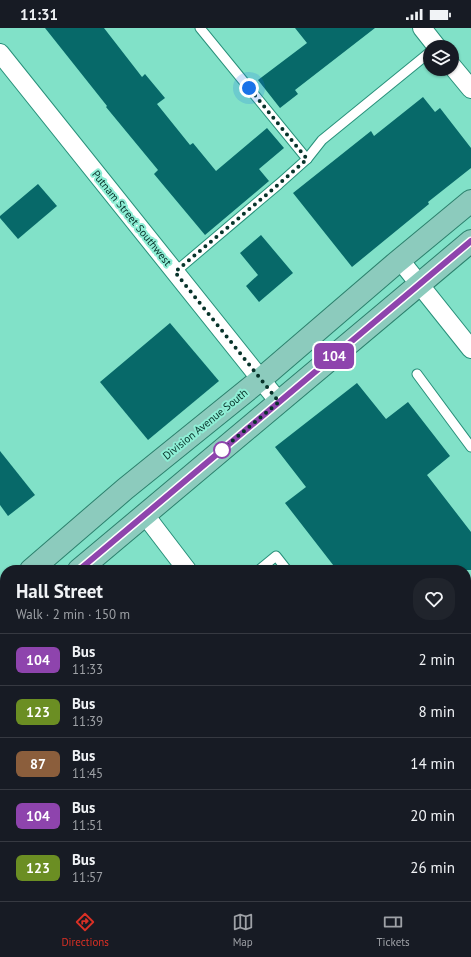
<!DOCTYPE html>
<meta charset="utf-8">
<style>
:root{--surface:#171b24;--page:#20242c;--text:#f1f3f6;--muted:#9ea1a6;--line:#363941;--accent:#d93025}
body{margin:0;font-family:"PT Sans",sans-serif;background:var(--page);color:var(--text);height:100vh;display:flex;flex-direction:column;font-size:15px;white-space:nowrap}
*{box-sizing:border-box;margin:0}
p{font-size:13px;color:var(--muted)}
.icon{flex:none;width:22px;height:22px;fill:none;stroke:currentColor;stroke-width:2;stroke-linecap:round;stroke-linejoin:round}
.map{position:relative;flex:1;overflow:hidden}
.panel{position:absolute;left:0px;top:537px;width:471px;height:336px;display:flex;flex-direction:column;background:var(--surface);border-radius:16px 16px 0 0;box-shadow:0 1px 3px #0004}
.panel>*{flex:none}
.badge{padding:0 8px;border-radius:6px;font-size:14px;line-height:26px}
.controls{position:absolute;left:423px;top:12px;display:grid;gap:8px}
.controls a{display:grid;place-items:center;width:36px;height:36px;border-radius:50%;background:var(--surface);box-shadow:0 1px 3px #0004;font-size:20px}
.you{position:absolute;width:20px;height:20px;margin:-10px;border:3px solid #fff;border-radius:50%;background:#1a73e8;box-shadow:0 0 0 6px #1a73e833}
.map>.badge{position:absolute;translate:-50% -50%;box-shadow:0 0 0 2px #fff}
.round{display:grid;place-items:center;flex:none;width:42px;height:42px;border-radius:16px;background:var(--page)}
.headline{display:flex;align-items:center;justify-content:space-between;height:68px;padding:0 16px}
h1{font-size:19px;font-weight:800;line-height:30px}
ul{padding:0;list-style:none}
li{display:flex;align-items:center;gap:12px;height:52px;padding:0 16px;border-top:1px solid var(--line)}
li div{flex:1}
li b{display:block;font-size:15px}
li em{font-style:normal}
li .badge{min-width:44px;font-weight:700;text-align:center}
.status{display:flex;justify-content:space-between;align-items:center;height:28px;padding:0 20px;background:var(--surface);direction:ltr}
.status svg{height:11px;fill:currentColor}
.tabs{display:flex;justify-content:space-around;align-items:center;height:56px;border-top:1px solid var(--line);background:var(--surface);font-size:11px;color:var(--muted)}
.tabs a{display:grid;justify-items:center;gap:2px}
.tabs .current{color:var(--accent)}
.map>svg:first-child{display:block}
</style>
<div class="status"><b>11:31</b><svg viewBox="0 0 49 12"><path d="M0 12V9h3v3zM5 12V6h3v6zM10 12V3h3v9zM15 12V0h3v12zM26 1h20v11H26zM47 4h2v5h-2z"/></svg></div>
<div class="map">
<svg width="471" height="873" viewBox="0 0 471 873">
<rect width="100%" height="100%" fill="#81e1c8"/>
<g fill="#076969">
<path d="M45,0h59l38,49 3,-3 20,24 -8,6 33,41 3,-2 23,28 51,-43 17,20 -25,21 10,12 -64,54 -51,-61 4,-4 -52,-63 1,-1z"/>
<path d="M295,0h80l-80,62 3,4 -18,14 -22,-28 49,-37z"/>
<path d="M423,69l12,15 5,-4 31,40v20l-43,34 1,2 -77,63 -59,-74 78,-62 3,5z"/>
<path d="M38,156l19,22 -39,33 -18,-21v-2z"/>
<path d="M261,207l32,38 -34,29 -13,-16 12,-11 -18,-22z"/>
<path d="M170,295l49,58 -71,59 -48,-58z"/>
<path d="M357,355l29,36 22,-17 42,54 -23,19 44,57v38h-134l-52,-67 21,-16 -31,-40z"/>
<path d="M0,423l35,44 -27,21 -8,-11z"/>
</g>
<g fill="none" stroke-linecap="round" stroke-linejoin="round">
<g stroke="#28907a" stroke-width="11">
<g id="lane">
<path d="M200,0l107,131"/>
<path d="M175,244l104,-88 28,-25 15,-19 108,-88"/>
<path d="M417,346l54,73"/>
<path d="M259,542l17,-14 11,14"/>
<path d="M466,681l5,-4"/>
</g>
</g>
<g stroke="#28907a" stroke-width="20">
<g id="street">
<path d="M422,0l15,19"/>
<path d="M0,25l279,349"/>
<path d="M452,38l19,23"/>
<path d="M400,232l71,89"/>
<path d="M145,487l42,55"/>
<path d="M0,584l5,5"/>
<path d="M466,829l5,-4"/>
<path d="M437,868l3,5"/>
<path d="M412,873l7,-5"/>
</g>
</g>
<g stroke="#2c806d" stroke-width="24">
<g id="primary">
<path d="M31,542l94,-81 136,-110 135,-116 75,-62"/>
<path d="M79,542l392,-329"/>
<path d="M0,569l5,-4"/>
<path d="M0,608l5,-4"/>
</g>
</g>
<use href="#lane" stroke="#fff" stroke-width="9"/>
<use href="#street" stroke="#fff" stroke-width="18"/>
<use href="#primary" stroke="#8ccbbd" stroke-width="22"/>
</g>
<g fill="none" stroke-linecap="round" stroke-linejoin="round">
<g stroke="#fff" stroke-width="9">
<path id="line" d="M79,542l392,-329"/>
</g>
<use href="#line" stroke="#8e44ad" stroke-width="6"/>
<path stroke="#07332a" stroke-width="4" stroke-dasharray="0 7.2" d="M222,422l-3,2 60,-50 -104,-130 104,-88 28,-25 -58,-71"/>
</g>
<circle fill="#fff" stroke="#8e44ad" stroke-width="2" cx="222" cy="422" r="8"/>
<g text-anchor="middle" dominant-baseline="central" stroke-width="4" stroke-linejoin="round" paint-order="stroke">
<g font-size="11" fill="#07332a" stroke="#8eeed5">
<text transform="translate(132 190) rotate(51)">Putnam Street Southwest</text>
<text transform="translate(205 396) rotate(-39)">Division Avenue South</text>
</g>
</g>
</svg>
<div class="controls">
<a><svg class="icon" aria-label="layers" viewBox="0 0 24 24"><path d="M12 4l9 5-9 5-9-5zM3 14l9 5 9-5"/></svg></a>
</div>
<div class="you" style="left:249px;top:60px"></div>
<b class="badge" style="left:334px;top:328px;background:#8e44ad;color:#fff">104</b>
<section class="panel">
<div class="headline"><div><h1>Hall Street</h1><p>Walk · 2 min · 150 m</p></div><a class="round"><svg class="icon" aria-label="heart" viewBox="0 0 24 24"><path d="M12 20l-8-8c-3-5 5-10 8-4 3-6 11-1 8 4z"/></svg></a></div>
<ul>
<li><span class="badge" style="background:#8e44ad;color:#fff">104</span><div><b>Bus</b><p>11:33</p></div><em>2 min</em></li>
<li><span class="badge" style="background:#6b8e23;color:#fff">123</span><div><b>Bus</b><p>11:39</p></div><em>8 min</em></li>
<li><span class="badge" style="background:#8b5e3c;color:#fff">87</span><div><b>Bus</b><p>11:45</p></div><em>14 min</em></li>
<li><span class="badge" style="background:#8e44ad;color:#fff">104</span><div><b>Bus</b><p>11:51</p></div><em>20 min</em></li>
<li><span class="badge" style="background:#6b8e23;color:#fff">123</span><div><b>Bus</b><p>11:57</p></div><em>26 min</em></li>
</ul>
</section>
</div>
<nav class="tabs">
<a class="current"><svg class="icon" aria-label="directions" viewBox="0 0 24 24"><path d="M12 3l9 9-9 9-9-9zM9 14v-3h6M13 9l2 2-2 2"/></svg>Directions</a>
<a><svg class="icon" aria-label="map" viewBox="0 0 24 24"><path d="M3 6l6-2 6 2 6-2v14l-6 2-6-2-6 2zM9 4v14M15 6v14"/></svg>Map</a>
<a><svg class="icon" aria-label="tickets" viewBox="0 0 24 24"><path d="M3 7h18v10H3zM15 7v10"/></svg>Tickets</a>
</nav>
